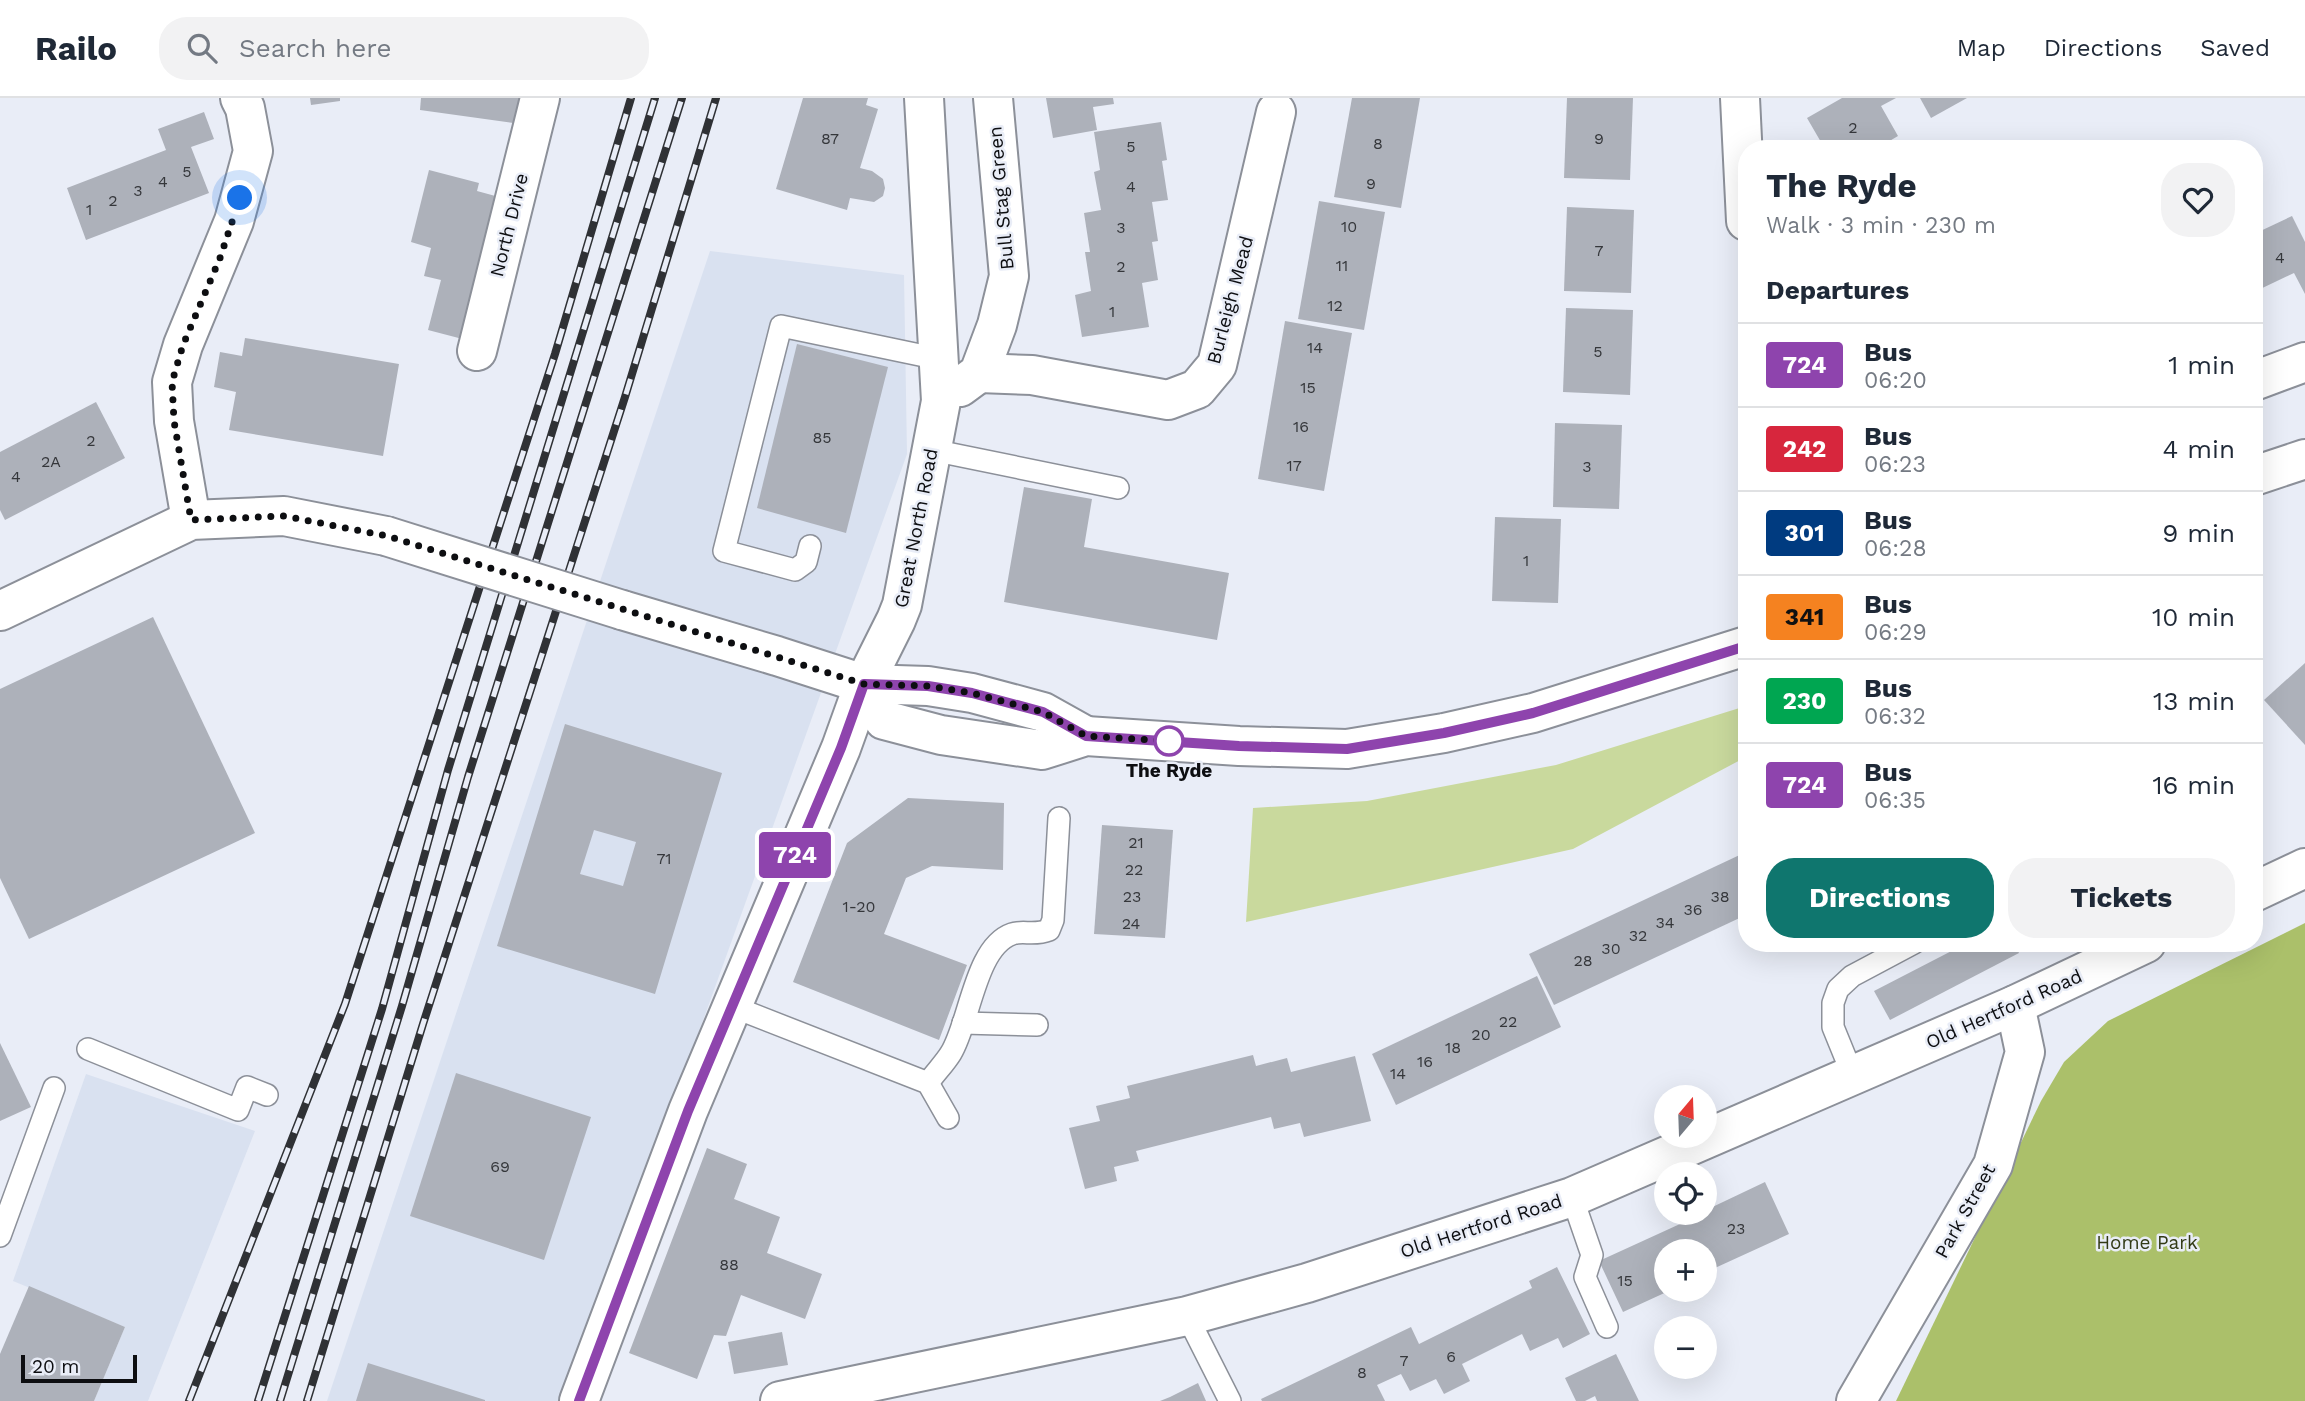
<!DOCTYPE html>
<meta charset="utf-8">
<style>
:root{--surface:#fff;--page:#f2f2f3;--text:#1f2937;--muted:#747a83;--line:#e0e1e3;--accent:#0f766e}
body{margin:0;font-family:"Work Sans",sans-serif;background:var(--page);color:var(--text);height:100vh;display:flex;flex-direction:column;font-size:26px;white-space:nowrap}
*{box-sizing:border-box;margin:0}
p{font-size:23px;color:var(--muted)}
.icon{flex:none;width:38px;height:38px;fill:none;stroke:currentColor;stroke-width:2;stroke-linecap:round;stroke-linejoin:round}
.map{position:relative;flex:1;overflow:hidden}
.side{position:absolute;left:1738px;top:42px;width:525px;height:812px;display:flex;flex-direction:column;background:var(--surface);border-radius:28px;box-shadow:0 7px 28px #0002}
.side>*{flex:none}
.badge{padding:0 14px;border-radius:5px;font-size:24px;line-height:46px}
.needle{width:46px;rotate:19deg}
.tools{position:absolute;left:1654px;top:987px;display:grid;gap:14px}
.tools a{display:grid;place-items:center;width:63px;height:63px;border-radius:50%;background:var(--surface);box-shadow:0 7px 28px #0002;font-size:35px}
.scale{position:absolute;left:21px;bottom:18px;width:116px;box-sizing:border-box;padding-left:7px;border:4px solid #0d0e11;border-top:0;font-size:19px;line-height:24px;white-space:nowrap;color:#0d0e11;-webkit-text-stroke:5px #e9edf7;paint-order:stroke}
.you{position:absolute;width:35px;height:35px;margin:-18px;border:5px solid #fff;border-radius:50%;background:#1a73e8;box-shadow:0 0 0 10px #1a73e833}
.map>.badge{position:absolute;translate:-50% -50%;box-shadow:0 0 0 4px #fff}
h2{padding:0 28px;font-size:26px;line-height:63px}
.round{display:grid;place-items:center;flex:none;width:74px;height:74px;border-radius:28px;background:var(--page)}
.head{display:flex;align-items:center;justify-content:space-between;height:119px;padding:0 28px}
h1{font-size:33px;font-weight:700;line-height:52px}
.primary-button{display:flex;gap:14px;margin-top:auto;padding:14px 28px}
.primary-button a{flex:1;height:80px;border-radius:28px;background:var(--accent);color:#fff;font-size:28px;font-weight:700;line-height:80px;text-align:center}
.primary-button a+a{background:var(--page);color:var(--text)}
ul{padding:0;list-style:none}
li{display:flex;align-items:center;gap:21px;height:84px;padding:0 28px;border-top:2px solid var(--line)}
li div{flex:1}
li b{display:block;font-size:26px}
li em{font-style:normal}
li .badge{min-width:77px;font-weight:700;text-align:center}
header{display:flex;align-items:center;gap:42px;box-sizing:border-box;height:98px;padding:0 35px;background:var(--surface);border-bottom:2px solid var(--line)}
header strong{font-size:33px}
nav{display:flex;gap:38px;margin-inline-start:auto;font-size:24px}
.search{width:490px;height:63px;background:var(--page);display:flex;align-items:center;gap:18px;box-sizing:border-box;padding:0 24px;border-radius:28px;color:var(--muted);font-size:26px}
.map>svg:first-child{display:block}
</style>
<header>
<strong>Railo</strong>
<div class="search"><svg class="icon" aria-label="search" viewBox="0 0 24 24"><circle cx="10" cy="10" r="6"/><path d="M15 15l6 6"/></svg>Search here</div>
<nav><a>Map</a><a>Directions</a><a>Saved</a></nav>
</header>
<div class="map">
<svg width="2305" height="1303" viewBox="0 0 2305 1303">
<rect width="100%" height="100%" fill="#e9edf7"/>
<g fill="#d9e1f0">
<path d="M710,153l194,24 3,179 -341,947h-239z"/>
<path d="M86,976l169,57 -107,270h-54l31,-74 -112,-46z"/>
</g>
<path fill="#c9d99d" d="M1746,608v51l-173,92 -327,73 7,-114 114,-7 189,-36z"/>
<path fill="#abc06a" d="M2305,825v478h-409l145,-300 23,-39 44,-41z"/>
<g fill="#adb1ba" fill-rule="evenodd">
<path d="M310,0h30v3l-29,4z"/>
<path d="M421,0h110l-4,27 -107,-15z"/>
<path d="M803,0h65l-2,7 12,4 -18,59 12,3 11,8 2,9 -2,8 -9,6 -24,-4 -3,12 -71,-21z"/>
<path d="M1046,0h67l1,6 -21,3 4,23 -44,8z"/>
<path d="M1352,0h68l-19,110 -67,-11z"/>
<path d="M1567,0h66l-3,82 -66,-2z"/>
<path d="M1842,0h54l-15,8 17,30 -22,13h-51l-18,-31z"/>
<path d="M1920,0h47l-36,20z"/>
<path d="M204,14l10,27 -23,8 18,46 -123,47 -19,-52 99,-38 -8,-21z"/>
<path d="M1161,24l6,38 -5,1 6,39 -16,2 6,39 -6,1 6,38 -16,3 7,44 -67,10 -7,-42 16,-4 -6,-39h5l-6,-39 17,-3 -7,-38 6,-2 -6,-38z"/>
<path d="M429,72l50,13 -2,8 33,9 -36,142 -46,-12 13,-50 -17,-4 7,-28 -20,-6z"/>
<path d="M1319,103l66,11 -21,118 -66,-11z"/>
<path d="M1567,109l67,3 -3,83 -67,-2z"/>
<path d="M2292,118l13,26v52l-11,-21 -40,19v-58z"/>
<path d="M1566,210l67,2 -3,85 -67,-3z"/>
<path d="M1285,223l67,12 -28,158 -66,-12z"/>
<path d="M245,240l154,26 -16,92 -154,-26 7,-38 -22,-5 6,-35 22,4z"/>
<path d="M797,246l91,23 -42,166 -89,-25z"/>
<path d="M96,304l29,56 -120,62 -5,-10v-58z"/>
<path d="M1555,325l67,2 -3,84 -66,-2z"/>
<path d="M1024,389l68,12 -8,48 145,26 -12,67 -213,-38z"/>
<path d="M1495,419l66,2 -3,84 -66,-2z"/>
<path d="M153,519l102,216 -226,106 -29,-61v-189z"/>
<path d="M2305,565v82l-41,-45z"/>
<path d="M565,626l157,49 -67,221 -158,-48zM594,732l42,12 -13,44 -43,-12z"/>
<path d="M908,700l96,5 -1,67 -71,-4 -26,12 -22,56 83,31 -28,75 -146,-58 54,-139z"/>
<path d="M1102,727l71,5 -8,108 -71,-4z"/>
<path d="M1746,754v63l-192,90 -25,-51z"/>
<path d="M1967,845h47l5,10 -129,67 -16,-29z"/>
<path d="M1537,878l24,51 -165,78 -24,-51z"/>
<path d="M0,945l31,64 -31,14z"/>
<path d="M1253,957l3,11 31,-8 4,14 64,-16 16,65 -67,16 -4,-14 -26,6 -3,-12 -135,34 3,10 -25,6 3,14 -32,8 -16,-61 31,-7 -4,-15 34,-8 -3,-12z"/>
<path d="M456,975l135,44 -47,143 -134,-44z"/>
<path d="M707,1050l40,16 -13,35 46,18 -13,36 55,21 -17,45 -64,-24 -15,41 -12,-1 -17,44 -68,-26z"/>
<path d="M1765,1084l24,52 -85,39v-22h-38v39h5l-48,22 -24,-51 105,-48v-2z"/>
<path d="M1557,1169l33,67 -27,14 -5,-10 -28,13 -8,-17 -60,30 8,17 -26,13 -8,-15 -26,12 -9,-17 -24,11 8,16h-123l-1,-2 150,-72 8,17 113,-56 -3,-7z"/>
<path d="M29,1188l96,41 -31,74h-94v-47z"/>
<path d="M782,1234l6,33 -54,9 -6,-32z"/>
<path d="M1616,1256l23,47h-42l-2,-5 -10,5h-9l-11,-23z"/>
<path d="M368,1265l117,37v1h-129z"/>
<path d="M1198,1285l8,18h-46l10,-4z"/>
</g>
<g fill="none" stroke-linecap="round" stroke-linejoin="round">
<g stroke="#8c9099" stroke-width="24">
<g id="lane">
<path d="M932,352l186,38"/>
<path d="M810,448l-4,16 -11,8 -71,-19 57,-225 158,33"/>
<path d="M731,908l197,77 20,35"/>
<path d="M963,925l74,2"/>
<path d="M88,951l150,61 9,-23 20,8"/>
<path d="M1853,978l-20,-49v-24l5,-14 14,-13 62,-33"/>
<path d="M928,985c7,-10 17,-20 23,-30 19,-31 24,-106 61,-119 11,-4 22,2 37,-4l4,-10 6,-102"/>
<path d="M1572,1099l20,58 -7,22 22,50"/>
<path d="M0,1138l54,-148"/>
<path d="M1187,1218l43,85"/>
</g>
</g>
<g stroke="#8c9099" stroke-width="42">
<g id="street">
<path d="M1740,0l6,123"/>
<path d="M477,253l63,-253"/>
<path d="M979,275l53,2 136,25 29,-11 20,-24 59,-253"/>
<path d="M2254,283l51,-19"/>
<path d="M960,289l19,-14 18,-48 12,-49 -16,-178"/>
<path d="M191,422l-17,-99 -2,-39 11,-37 51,-124 19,-70 -8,-43 -5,-10"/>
<path d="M864,586l32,-64 6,-15 39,-204 -17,-303"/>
<path d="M2254,794l51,-24"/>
<path d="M780,1303l407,-85 120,-33 265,-86 443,-192 131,-62"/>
<path d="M1856,1303l137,-236 32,-113 -10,-47"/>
</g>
</g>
<g stroke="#8c9099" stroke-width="42">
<g id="secondary">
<path d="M622,512l155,46 87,28"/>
<path d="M0,513l191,-91 93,-4 102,20"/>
</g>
</g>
<g stroke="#8c9099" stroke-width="42">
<g id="primary">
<path d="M2254,378l51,-17"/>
<path d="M864,586l20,36 57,15 101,15 44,-14 153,10 108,3 97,-16 89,-20 213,-67"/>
<path d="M864,586l64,2 44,7 71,19 43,24"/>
<path d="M579,1303l109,-290 153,-363 23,-64"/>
</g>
</g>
<use href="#lane" stroke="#fff" stroke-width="21"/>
<use href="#street" stroke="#fff" stroke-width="38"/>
<use href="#secondary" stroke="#fff" stroke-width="38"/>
<use href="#primary" stroke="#fff" stroke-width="38"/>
<g stroke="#2f3135" stroke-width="8">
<g id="rail">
<path d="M189,1303l156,-397 210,-650 76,-256"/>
<path d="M258,1303l124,-392 66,-239 207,-672"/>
<path d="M280,1303l122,-395 66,-229 214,-679"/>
<path d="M307,1303l116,-377 202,-627 91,-299"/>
</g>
</g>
<use href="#rail" stroke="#e9edf7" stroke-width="5" stroke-dasharray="16" stroke-linecap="butt"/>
<g stroke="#8c9099" stroke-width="42" stroke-linecap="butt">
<path id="secondary-bridge" d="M386,438l236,74"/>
</g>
<use href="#secondary-bridge" stroke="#fff" stroke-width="38"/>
</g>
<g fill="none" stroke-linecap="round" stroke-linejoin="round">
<g stroke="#fff" stroke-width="16">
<path id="line" d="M579,1303l109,-290 153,-363 23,-64 64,2 44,7 71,19 43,24 153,10 108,3 97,-16 89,-20 213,-67"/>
</g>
<use href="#line" stroke="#8e44ad" stroke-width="10"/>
<path stroke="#0d0e11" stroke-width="7" stroke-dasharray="0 12.6" d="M240,100l-20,60 -37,87 -11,37 2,39 17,99 93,-4 103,20 477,148 64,2 44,7 71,19 43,24 83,5"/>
</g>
<circle fill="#fff" stroke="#8e44ad" stroke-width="3.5" cx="1169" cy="643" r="14"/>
<g text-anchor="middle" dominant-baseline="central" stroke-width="5" stroke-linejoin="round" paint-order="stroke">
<g font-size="16" fill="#35373b">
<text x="1853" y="29">2</text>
<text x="830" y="40">87</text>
<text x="1599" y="40">9</text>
<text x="1378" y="45">8</text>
<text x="1131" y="48">5</text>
<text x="187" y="73">5</text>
<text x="163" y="83">4</text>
<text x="1371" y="85">9</text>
<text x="1131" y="88">4</text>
<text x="138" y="92">3</text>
<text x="113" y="102">2</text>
<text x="89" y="111">1</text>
<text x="1349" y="128">10</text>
<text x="1121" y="129">3</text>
<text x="1599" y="152">7</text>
<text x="2280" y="159">4</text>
<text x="1342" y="167">11</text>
<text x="1121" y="168">2</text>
<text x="1335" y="207">12</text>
<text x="1112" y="213">1</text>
<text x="1315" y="249">14</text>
<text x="1598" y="253">5</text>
<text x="1308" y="289">15</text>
<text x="1301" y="328">16</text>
<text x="822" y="339">85</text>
<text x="91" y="342">2</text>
<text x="51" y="363">2A</text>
<text x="1294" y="367">17</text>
<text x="1587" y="368">3</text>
<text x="16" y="378">4</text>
<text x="1526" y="462">1</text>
<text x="1136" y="744">21</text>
<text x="664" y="760">71</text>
<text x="1134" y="771">22</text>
<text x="1132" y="798">23</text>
<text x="1720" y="798">38</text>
<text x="859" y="808">1-20</text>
<text x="1693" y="811">36</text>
<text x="1665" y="824">34</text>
<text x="1131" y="825">24</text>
<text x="1638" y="837">32</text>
<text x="1611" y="850">30</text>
<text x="1583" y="862">28</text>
<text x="1508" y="923">22</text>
<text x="1481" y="936">20</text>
<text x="1453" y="949">18</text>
<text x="1425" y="963">16</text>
<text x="1398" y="975">14</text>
<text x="500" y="1068">69</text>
<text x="1736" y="1130">23</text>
<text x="729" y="1166">88</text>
<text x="1625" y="1182">15</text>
<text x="1451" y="1258">6</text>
<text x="1404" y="1262">7</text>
<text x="1362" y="1274">8</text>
</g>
<g font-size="19" fill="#0d0e11" stroke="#e9edf7">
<text transform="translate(1001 100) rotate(-95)">Bull Stag Green</text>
<text transform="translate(509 127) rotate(-76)">North Drive</text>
<text transform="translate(1230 202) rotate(-75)">Burleigh Mead</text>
<text transform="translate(916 430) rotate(-79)">Great North Road</text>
<text transform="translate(2004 911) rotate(-24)">Old Hertford Road</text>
<text transform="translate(1965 1113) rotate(-61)">Park Street</text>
<text transform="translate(1481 1128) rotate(-18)">Old Hertford Road</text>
</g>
<g font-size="19" font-weight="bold" fill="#0d0e11" stroke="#e9edf7">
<text x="1169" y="672">The Ryde</text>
</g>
<g font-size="19" fill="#323a16" stroke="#e9edf7">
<text x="2147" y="1144">Home Park</text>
</g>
</g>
</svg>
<div class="tools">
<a><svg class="needle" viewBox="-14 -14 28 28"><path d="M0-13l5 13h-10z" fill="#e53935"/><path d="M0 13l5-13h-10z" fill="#747a83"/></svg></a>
<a><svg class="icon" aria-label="locate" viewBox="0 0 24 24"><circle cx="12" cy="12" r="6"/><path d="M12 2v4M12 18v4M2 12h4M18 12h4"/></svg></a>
<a>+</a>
<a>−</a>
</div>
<div class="scale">20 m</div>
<div class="you" style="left:240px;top:100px"></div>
<b class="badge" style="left:795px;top:757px;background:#8e44ad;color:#fff">724</b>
<section class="side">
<div class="head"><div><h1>The Ryde</h1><p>Walk · 3 min · 230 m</p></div><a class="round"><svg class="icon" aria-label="heart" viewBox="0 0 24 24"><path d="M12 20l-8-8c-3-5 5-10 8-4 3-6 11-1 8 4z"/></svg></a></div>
<h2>Departures</h2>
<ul>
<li><span class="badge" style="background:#8e44ad;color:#fff">724</span><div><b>Bus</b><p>06:20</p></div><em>1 min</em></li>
<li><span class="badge" style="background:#d7263d;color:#fff">242</span><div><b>Bus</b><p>06:23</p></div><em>4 min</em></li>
<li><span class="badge" style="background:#003b80;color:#fff">301</span><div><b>Bus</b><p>06:28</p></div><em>9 min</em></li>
<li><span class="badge" style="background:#f58220;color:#111">341</span><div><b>Bus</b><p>06:29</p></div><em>10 min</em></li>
<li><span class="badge" style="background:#00a651;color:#fff">230</span><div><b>Bus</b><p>06:32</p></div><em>13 min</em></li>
<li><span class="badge" style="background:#8e44ad;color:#fff">724</span><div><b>Bus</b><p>06:35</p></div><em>16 min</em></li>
</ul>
<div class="primary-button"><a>Directions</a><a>Tickets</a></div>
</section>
</div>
